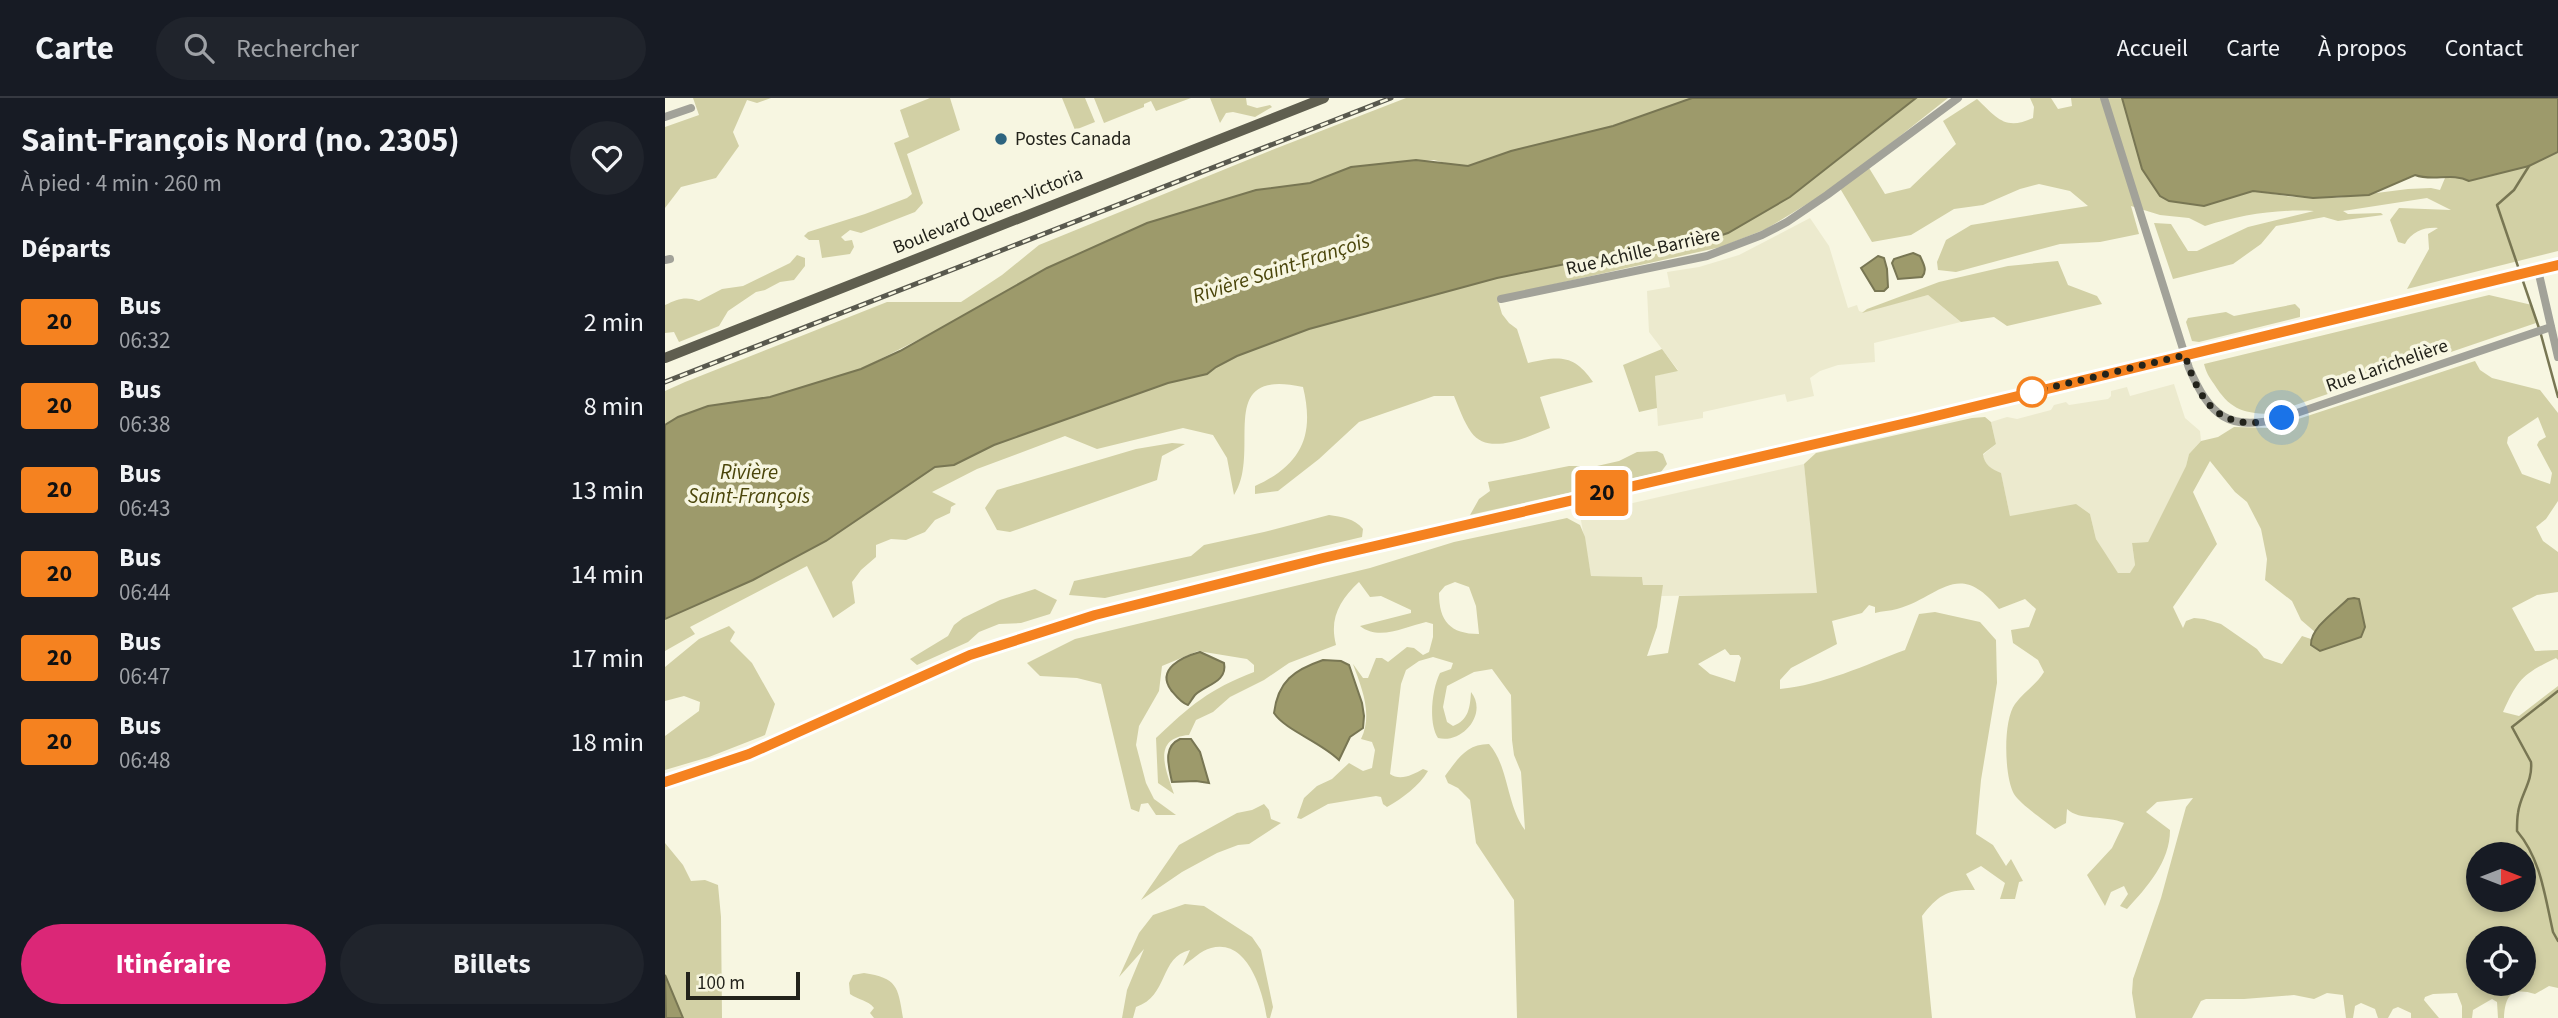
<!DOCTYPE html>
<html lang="fr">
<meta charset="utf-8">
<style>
:root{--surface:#171b24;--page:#20242c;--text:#f1f3f6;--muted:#9ea1a6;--line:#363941;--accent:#db2777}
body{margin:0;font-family:"Source Sans 3",sans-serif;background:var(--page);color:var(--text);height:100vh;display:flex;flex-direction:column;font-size:26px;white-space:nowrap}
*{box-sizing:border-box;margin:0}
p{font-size:23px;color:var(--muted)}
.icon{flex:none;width:38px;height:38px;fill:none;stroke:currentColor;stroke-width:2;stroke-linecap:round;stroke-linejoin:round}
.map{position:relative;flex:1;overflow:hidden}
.panel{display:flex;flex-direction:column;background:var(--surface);width:665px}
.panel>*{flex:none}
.badge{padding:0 14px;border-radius:5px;font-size:24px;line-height:46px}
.needle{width:46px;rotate:90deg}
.buttons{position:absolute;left:1801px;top:744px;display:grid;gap:14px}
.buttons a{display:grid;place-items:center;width:70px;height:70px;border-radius:50%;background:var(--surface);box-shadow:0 4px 10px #0003;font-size:35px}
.scale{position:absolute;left:21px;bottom:18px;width:114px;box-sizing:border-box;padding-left:7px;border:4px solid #23231b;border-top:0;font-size:19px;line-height:24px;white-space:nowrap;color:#23231b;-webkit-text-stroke:5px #f7f6e1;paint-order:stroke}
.you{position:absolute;width:35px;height:35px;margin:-18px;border:5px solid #fff;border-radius:50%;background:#1a73e8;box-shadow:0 0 0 10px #1a73e833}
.map>.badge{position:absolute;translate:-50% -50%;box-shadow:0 0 0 4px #fff}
h2{padding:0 21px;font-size:26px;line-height:63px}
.round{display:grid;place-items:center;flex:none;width:74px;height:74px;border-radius:37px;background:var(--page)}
.summary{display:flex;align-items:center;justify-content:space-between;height:119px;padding:0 21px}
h1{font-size:33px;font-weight:700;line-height:52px}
.primary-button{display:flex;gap:14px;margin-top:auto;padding:14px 21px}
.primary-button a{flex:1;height:80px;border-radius:42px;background:var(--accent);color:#fff;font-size:28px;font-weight:700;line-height:80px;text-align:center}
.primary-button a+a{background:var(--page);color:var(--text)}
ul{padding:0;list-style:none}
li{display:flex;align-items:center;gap:21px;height:84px;padding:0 21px}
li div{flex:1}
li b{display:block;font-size:26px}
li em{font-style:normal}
li .badge{min-width:77px;font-weight:700;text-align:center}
header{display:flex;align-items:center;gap:42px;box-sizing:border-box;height:98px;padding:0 35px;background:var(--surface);border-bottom:2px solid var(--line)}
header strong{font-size:33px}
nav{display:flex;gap:38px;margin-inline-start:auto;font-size:24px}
.search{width:490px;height:63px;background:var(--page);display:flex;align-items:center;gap:18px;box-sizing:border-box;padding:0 24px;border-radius:38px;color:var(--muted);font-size:26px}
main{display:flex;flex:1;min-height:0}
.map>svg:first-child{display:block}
</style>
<header>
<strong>Carte</strong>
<div class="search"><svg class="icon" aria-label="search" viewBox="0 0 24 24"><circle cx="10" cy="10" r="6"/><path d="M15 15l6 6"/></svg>Rechercher</div>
<nav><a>Accueil</a><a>Carte</a><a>À propos</a><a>Contact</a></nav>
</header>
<main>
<section class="panel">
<div class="summary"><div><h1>Saint-François Nord (no. 2305)</h1><p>À pied · 4 min · 260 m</p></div><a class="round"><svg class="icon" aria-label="heart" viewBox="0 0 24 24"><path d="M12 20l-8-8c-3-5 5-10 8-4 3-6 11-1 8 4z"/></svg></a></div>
<h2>Départs</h2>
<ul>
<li><span class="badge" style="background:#f58220;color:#111">20</span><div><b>Bus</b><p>06:32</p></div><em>2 min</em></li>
<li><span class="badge" style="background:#f58220;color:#111">20</span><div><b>Bus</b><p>06:38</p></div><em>8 min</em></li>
<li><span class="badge" style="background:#f58220;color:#111">20</span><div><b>Bus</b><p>06:43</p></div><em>13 min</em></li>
<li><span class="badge" style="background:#f58220;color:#111">20</span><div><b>Bus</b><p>06:44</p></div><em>14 min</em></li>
<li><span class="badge" style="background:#f58220;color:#111">20</span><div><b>Bus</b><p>06:47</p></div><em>17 min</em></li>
<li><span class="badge" style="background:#f58220;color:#111">20</span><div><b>Bus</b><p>06:48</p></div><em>18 min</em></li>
</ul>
<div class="primary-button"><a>Itinéraire</a><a>Billets</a></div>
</section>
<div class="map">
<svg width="1893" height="920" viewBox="0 0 1893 920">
<rect width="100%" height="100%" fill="#f7f6e1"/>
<g fill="#eceace">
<path d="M1145,120l19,28 19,62 9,-3 2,6 3,1 66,-17 33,27 -87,21 1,19 -37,3 -18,6 -10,7 4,18 -27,6 -2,-8 -82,18v6l-45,8 -3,-50 23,-6 -29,-38 -2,-41 23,-4 -3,-15 32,-5 40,-12z"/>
<path d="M1509,286l11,34 15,13 1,10 -12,13 -3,12 -38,76 -16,1 3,22 -4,8h-13l-14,-19 -8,-15 -6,-25 -80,2 -9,-42 -11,-6 -6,-7 -1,-6 13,-11 -5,-22 16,-5 10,2 34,-9 3,-5 12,-3 3,3 39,-6 3,-3v-5l16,-4 3,9z"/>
<path d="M1139,366l14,130 -157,2 1,-10 -19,-1 -1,-8 -51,-1 -11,-61z"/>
</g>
<g fill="#d2d0a5" fill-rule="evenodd">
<path d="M28,0h78l-14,5 -10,-3 -14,32 6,14 -23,32 -35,9 -16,21v-81l34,-12z"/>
<path d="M265,0h20l10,32 -53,24 16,49 -8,9 -54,21 -11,-3 -9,7 4,4 7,-1 2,7 -4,7 -28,4 -3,-18h-10l-5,-4 4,-4 57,-18 42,-16 5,-4 -18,-51 15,-6 -9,-27z"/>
<path d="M397,0h23l10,24 -20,8z"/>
<path d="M429,0h97l-35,13 -5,-10 -7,3v3l-40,16z"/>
<path d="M545,0h36l1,7 10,3 13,-3 2,2 -17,10 -22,-5 -7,1 -6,10z"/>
<path d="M741,0h286l-79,28 -102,25 -44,15 -14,-1 -19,-5 -83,7 -41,16 -54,7 -109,33 -286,146 -91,28 -62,9 -30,11 -13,8v-34l20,-9 202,-80h74l41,-27 37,-30 238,-97z"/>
<path d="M1251,0h32l-82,65 19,31 25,-6 46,-44 -13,-23 34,-22c20,19 28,32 56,19l1,-11 -4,-9h21l7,11 14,-3 -1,-8h51l20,71 62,37 49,-15 40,6 44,1 71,-9 23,-1 9,2 5,-12 16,-1 8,4 60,-15 29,-14v99l-151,38 22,-40 -1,-15 10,-6c-13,-1 -26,3 -33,16l-7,-2 -8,-22 9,-12 52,2 -24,-12 -84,13 5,3 33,-1 2,2 -45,6 -14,-4 -48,9 -15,18 -28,20 -60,15 -19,-56 17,1 17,27h9l51,-24 66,-16c-38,-2 -73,4 -109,15l-16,-8 -29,-3 -29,-9 8,28 -39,8 -40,2 -104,28 -18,-2 -1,-8 9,-22 25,-15 117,-19 -18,-15 -31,-7 -19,5 -37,16 -29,4 -43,26 -39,7 -34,-57 -72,44 -45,18 -224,50 5,17 7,9 8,6 11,34c31,-7 46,-9 65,19l-53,15 10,31c-21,8 -62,29 -79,4 -7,-10 -12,-24 -17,-36h-20l-75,26 -40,37 -41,32 -23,3v-8c46,-21 60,-50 48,-99 -91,-20 -40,64 -69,108l-7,-37 -14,-23 -30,-7 -86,21 -32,-13 -88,33 -45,23 24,12 -5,3 -1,6 -15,7 -10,12 -19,8 -15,-1 -15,6v12l-15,13 -9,12 3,21 -22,15 -26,-52 -117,61 5,7 -30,17v-32l88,-39 73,-39 109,-74 19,-2 40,-20 174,-62 39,-9 9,-7 20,-11 73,-27 188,-51 142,-29 53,-4 98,-48z"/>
<path d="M132,157l8,3v8l-11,14 -14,2 -15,8 -9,2 -28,19 -9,15 -40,16 -5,-10 -9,1v-28c13,-6 20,-9 34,-4l23,-12 21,-3 47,-23z"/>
<path d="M1393,163l10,24 29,11 5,8 -95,22 -13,-9 -33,5 -33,-27 -66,18 5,-4 72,-27 69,-16z"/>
<path d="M1824,197l43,10 4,18 -267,91c-28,-1 -40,-6 -55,-30 -5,-7 -8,-12 -10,-20z"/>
<path d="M1630,206l5,5v8l-101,25 -7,-1 -6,-19 2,-4 38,-6 8,4z"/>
<path d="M997,251l16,22 -23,5 2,32 -18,4 -16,-47z"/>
<path d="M1810,263l5,9 12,8 48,12 18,23v88l-12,18 -10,8 7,14 15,11v40l-21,3 -25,13 23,43 23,-1v10l-2,-2c-33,16 -38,21 -53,54l16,4 39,-30v302l-9,-2 -14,8c-23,-7 -30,1 -31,24h-6l-1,-16 -5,-3 -19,11 -1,8h-10v-12l-5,-13 -24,1 -8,3 -1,3 15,18h-28v-5l-13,-6 -5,2 -5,9h-10l-3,-9 -14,-6 -6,3 -2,12h-7l-3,-23 -16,-2 -13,6 -20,-4 -50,4h-38l-5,2 -9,17h-56l-4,-25 1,-14 28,-81 25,-91 7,-9 -36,4 -11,10 24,18c0,32 -23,57 -43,79l-7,-3 8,-12 -4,-8 -13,6 -6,14 -18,-31 25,-27 12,-25c-17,-8 -45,-2 -57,-14l-1,14 -11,6c-11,-9 -34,-24 -41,-35 -10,-18 -11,-74 1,-90 9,-12 21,-19 29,-32l-6,-12 -25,-17 -2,-13 18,-3 7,-18 -11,-10 -26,10c-41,-51 -59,-12 -102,0 -7,2 -15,2 -22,4v-6l-6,-2 -7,8 -30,8 5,23 -46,24 -11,12v9c43,-4 85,-24 125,-39l14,-36 16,-2 45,10 16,18 1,43 -16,97 -5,54 17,11 13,21 5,-7 12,22 -4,1 -4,17h-15l5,-16 -24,-17 -15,8 9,16c-27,-1 -37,5 -53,26l10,102h-415l-3,-118 -38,-57 -6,-43 -12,-12 -10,-5 -3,-7c13,-17 21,-32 44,-32 20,23 17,60 36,86l-4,-58 -7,-17 -2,-15 -1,-45 -19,-26 -18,3 -27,14 -4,21 4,15 6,4c16,-6 17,-19 18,-34 17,21 -8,52 -33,46 -10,-15 -6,-49 2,-65l11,-4 2,-6 -20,-6 -14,4 -13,9 -5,14 -11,90c10,7 23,1 33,-5l5,2c-9,15 -25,27 -41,36l-4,-3 -2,-7 -5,-1 -48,8 -27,15 -4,-1 7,-20 13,-12 15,-7 17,-16 14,8 9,-3 3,-18 -3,-8 -11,-3c12,-25 1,-50 -8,-75l10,14h5l8,-20h6l6,4 19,-15 7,1 9,7 6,-3 4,-15v-13l-7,-2c-21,5 -47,19 -66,4l51,-13v-3l-30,-14 -11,1 -11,-15c-19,18 -30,36 -23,63l-47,18 -25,17 -34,17 -17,15 -17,8 -7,15c-38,3 -23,35 -15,59l-16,-11 -2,-45c34,-32 53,-49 98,-66v-7l-7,-6 -49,-8 -36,15 -3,25 -20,35 -3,19 10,38 8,16 22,16h-20l-8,-12 -7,1 -2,8 -8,-3 -30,-125 -24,-6 -37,-2 -13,-13 48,-24 295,-71 84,-26 113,-24 13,7 5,12 6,39 51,1 1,8h20l-6,42 -10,29 21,-3 11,-57 138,-3 -13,-129 12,-11 156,-35 13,-1 6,5 5,22 -13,10c1,11 9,15 18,19l9,43 66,-12 14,10 6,25 22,34h12l5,-8 -3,-22 16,-1 38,-76 3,-12 12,-13 17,-4 16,-10 37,1zM1873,319l8,20 -7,4 -2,4 15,28 -2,11 -28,-10 -15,-31 1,-6zM1545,363l25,31 12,10 14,27 6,30 -2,21 27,21 9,19 14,12 33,-33 13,38 -41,14 -9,-6v-6l-9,-3 -20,28 -18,-6 -7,-9 -36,-25 -17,-5 -10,-1 -8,3 -3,7 -10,-21 44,-63 -24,-52zM790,484l14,5 7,19 3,28c-29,0 -40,-13 -40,-41l6,-7zM1060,551l5,6h9l2,3 -6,24 -25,-8 -12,-10zM1813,756h45v46h-45zM1813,840h45v46h-45z"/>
<path d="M507,345l13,1 -23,12 -5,24 -147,52 -13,-2 -12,-22 12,-18 139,-41z"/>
<path d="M992,353l6,3 4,10 -6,8 -191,43 9,-16 11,-8 -2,-9 81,-16h28l22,-5 18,-9z"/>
<path d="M664,417c13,2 25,3 34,14l-1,8 -257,61 -36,-3 5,-14 117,-25 13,-11 60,-13z"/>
<path d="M370,491l22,11 -7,14 -29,9 -22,1 -20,8 -11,10 -51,23 -7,-6 38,-23 6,-11 9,-7 37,-18z"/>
<path d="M64,528l6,6 -5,9 22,22 23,41 -10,31 -56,22 -44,13v-34l34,-25 1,-9 -16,-6 -19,5v-34l34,-28z"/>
<path d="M599,706l5,6 2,9 10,4 -32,21 -11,1 -21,8 -35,19 -41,28 38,-55 58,-32 15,-3z"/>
<path d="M0,745l18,22 8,16 14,-1 13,5 3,32 1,101h-57z"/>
<path d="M520,806l19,2 48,31 9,13 12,57 -3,11h-3c-4,-26 -19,-80 -56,-70 -10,2 -20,13 -28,18l7,-16c-31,7 -21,46 -54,57l-3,11h-11l5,-28 17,-41 -25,28 20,-44 14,-18z"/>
<path d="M199,875c33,5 34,13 39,45h-29l-4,-5 4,-5c-6,-8 -16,-8 -24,-14l-1,-11 4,-8z"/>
</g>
<g fill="#9d9a6b" stroke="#787653" stroke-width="2">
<path d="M1027,0h224l-126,99 -62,36 -36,12 -53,4 -142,29 -188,51 -72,27 -21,11 -9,7 -39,9 -174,62 -40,20 -19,2 -109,74 -73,39 -88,39v-194l13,-8 30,-11 62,-9 91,-28 39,-18 147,-83 100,-45 109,-33 54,-7 41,-16 65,-7 52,6 43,-15 102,-25z"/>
<path d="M1457,0h436v54l-29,14 -60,15c-17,-9 -36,1 -54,-6l-46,20 -56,3 -60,-7 -49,15 -35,-5 -9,-5 -18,-27z"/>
<path d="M1248,155l7,3c3,7 8,14 2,21l-24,2 -6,-16 2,-4z"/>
<path d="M1213,158l6,2 3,11 1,18 -4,4h-9l-14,-23z"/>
<path d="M1689,500l5,1 6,28 -4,10 -41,14 -9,-6c-1,-17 25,-34 37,-46z"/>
<path d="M535,554l24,11c4,19 -19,22 -29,32 -1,1 -6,9 -7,10 -7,-2 -12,-9 -17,-15 -15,-21 11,-33 29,-38z"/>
<path d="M658,562l18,1 8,4 13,38 2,13 -1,12 -13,9 -11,23c-18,-18 -54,-30 -65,-47 4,-32 20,-43 49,-53z"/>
<path d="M515,641h11l9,13 9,31 -13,-2 -24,1c-3,-15 -10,-35 8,-43z"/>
<path d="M0,877l18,43h-17z"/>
</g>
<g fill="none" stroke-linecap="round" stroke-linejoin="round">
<g stroke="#787653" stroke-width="2.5">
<path d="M1864,68l-15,24 -17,15 43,126 18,66"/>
<path d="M1893,593l-46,36 19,35c2,20 -11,33 -13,51 -1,6 -1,12 -1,18 24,28 28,66 36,101l5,9"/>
</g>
<g stroke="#a2a299" stroke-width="8">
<path d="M1439,0l85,270c21,48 39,64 93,50l269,-91"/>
<path d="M0,19l26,-9"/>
<path d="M0,162l5,-1"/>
<path d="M1873,172l20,87"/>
<path d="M836,201l206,-43 55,-21 25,-13 40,-27 131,-97"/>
<path d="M0,684l84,-28 221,-99 125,-40 228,-57 592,-137 643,-156"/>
</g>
<path stroke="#5f5e4f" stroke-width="10" d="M0,260l659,-260"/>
<g stroke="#59594e" stroke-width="5">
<path id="rail" d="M0,284l726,-284"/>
</g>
<use href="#rail" stroke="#f7f6e1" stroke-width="2.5" stroke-dasharray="8" stroke-linecap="butt"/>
</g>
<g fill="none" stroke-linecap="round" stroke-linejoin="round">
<g stroke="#fff" stroke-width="16">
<path id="line" d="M0,684l84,-28 221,-99 125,-40 228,-57 592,-137 643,-156"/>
</g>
<use href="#line" stroke="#f58220" stroke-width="10"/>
<path stroke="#23231b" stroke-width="7" stroke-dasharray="0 12.6" d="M1367,294l153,-37c16,53 39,79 97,63"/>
</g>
<circle fill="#2d647f" stroke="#f7f6e1" stroke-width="2.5" cx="336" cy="41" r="7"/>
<circle fill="#fff" stroke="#f58220" stroke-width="3.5" cx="1367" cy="294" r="14"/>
<g text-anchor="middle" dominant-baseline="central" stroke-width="7" stroke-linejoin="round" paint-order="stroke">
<g font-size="19" fill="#23231b" stroke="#f7f6e1" text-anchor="start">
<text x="350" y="41">Postes Canada</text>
</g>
<g font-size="19" fill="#23231b" stroke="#f7f6e1">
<text transform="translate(323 113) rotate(-22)">Boulevard Queen-Victoria</text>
<text transform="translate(978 154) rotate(-13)">Rue Achille-Barrière</text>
<text transform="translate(1722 268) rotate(-19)">Rue Larichelière</text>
</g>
<g font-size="21" font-style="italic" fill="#4b460b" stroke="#f7f6e1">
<text transform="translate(616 170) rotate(-18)">Rivière Saint-François</text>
<text x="84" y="374">Rivière<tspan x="84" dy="24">Saint-François</tspan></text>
</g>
</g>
</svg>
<div class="buttons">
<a><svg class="needle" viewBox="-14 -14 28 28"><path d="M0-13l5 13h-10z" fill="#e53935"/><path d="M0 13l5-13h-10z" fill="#9ea1a6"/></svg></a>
<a><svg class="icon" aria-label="locate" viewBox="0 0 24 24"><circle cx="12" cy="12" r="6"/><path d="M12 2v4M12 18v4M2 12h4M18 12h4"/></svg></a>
</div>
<div class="scale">100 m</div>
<div class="you" style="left:1617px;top:320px"></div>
<b class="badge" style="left:937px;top:395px;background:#f58220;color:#111">20</b>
</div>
</main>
